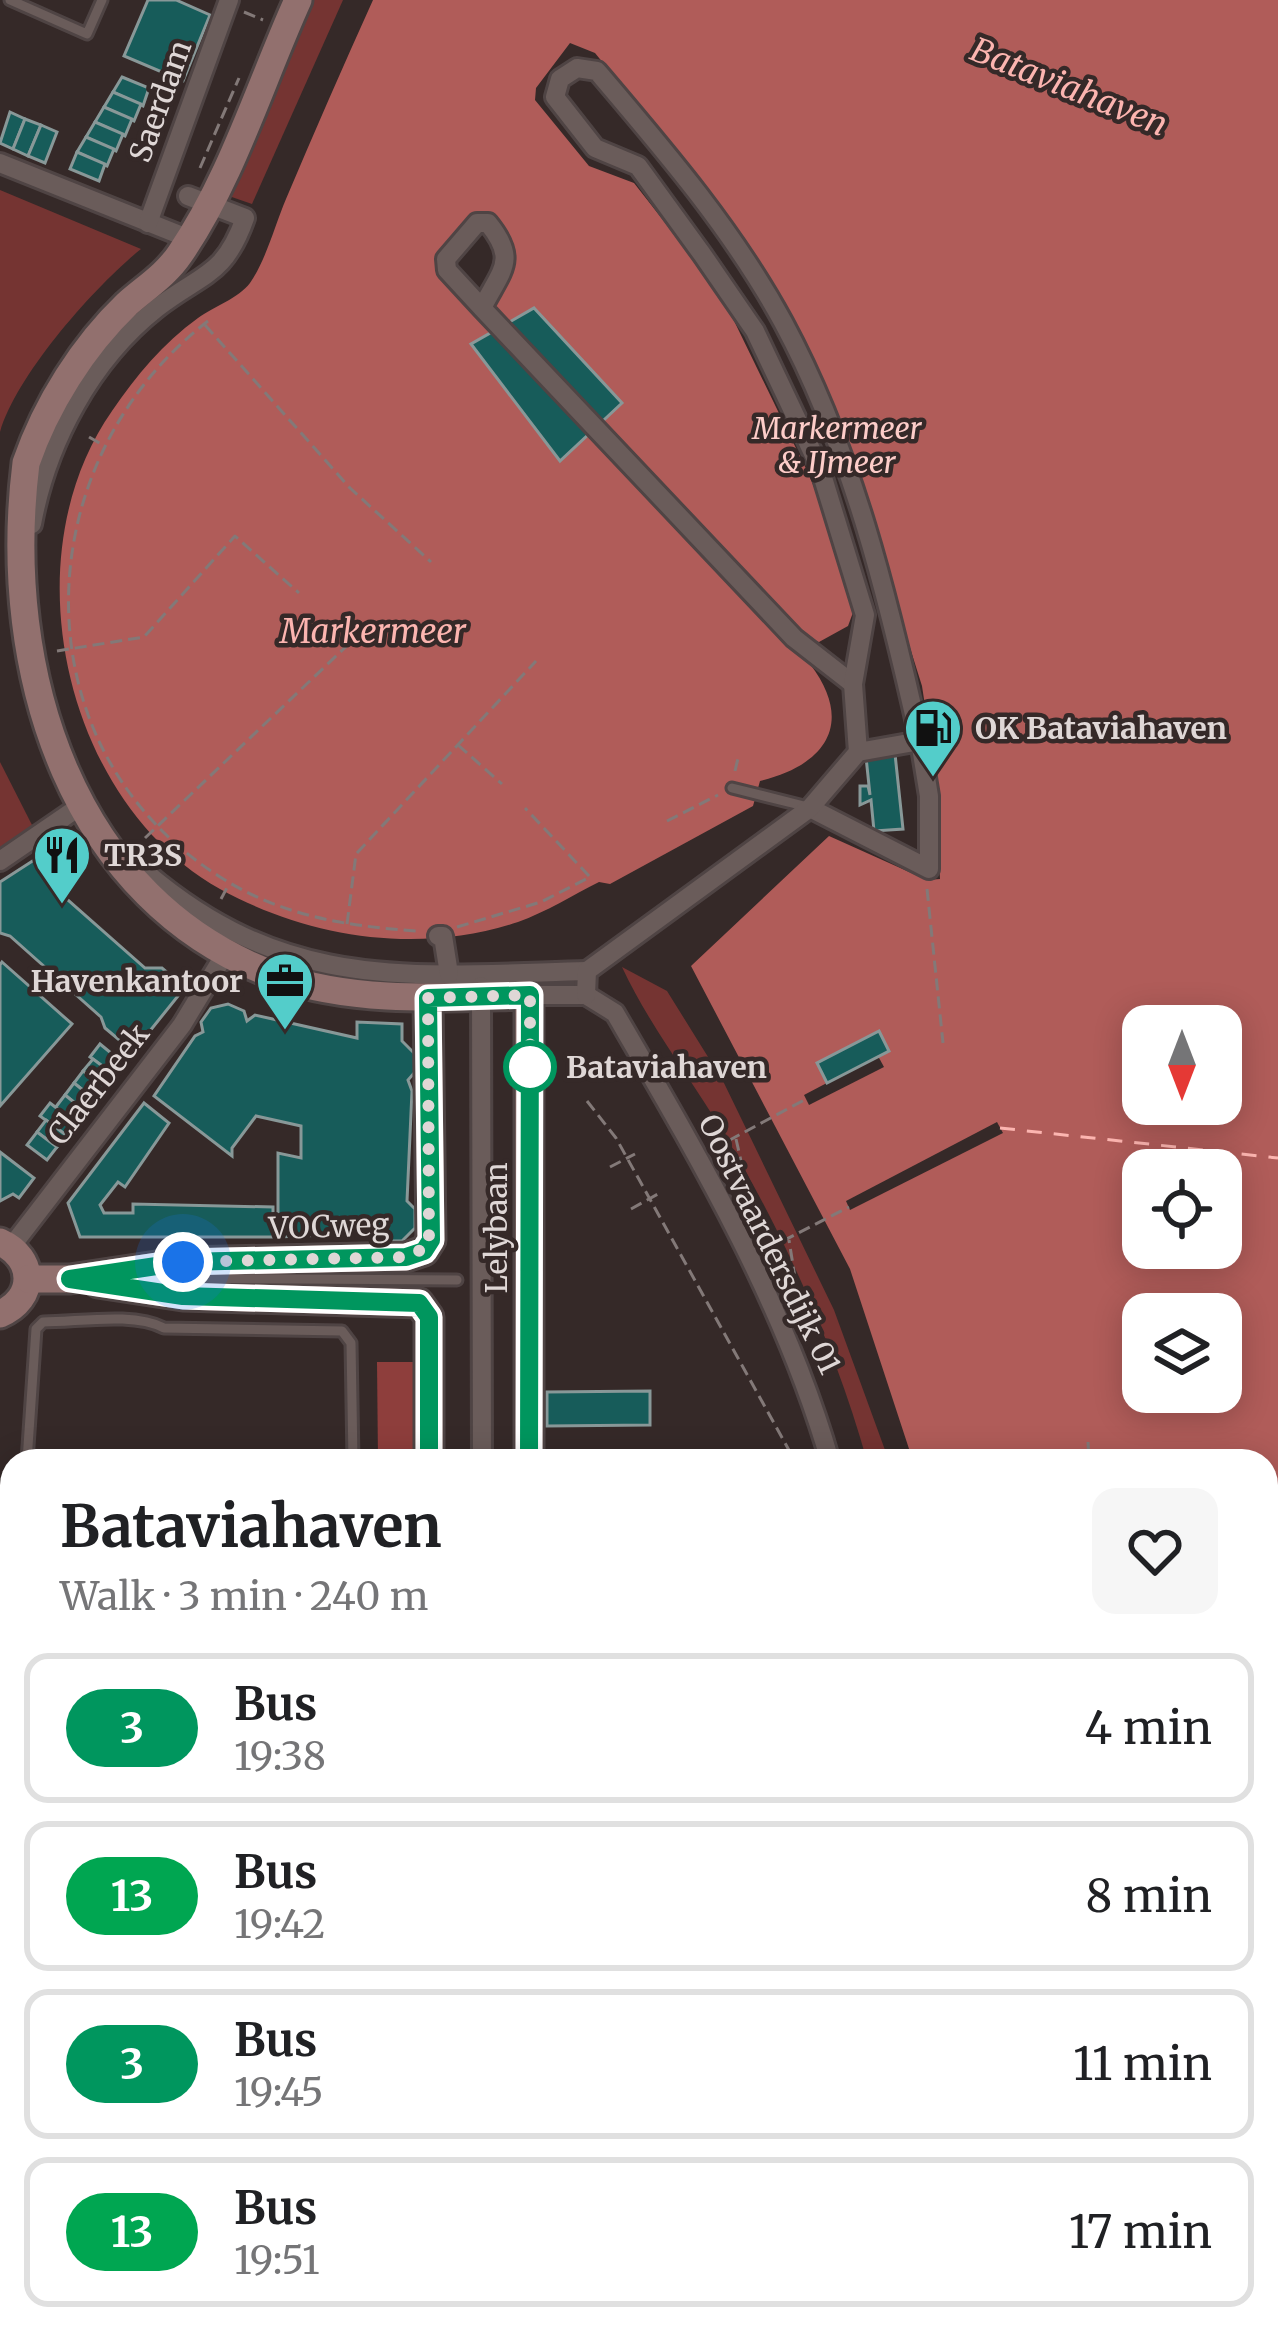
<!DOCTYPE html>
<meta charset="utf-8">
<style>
:root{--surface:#fff;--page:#f6f6f6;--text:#202124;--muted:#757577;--line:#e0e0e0}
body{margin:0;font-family:Merriweather,serif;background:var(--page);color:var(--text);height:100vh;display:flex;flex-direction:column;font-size:45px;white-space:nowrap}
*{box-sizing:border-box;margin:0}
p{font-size:39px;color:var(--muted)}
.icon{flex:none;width:66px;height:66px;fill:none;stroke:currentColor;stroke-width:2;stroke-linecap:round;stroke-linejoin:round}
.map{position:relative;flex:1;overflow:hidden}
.side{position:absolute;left:0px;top:1449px;width:1278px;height:903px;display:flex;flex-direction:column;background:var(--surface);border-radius:36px 36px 0 0;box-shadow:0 6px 30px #0003}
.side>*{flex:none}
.badge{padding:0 24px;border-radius:39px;font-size:42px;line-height:78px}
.needle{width:78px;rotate:180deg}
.buttons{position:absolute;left:1122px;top:1005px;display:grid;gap:24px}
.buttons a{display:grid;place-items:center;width:120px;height:120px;border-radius:24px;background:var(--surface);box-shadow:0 6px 30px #0003;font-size:60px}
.you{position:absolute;width:60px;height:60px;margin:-30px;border:9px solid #fff;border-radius:50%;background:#1a73e8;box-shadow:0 0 0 18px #1a73e833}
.map>.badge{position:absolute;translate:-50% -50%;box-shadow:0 0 0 6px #fff}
.round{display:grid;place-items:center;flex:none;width:126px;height:126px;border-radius:24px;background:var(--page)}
.head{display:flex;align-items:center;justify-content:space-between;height:204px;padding:0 60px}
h1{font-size:57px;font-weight:700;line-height:90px}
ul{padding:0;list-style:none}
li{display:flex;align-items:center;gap:36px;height:150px;margin:0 24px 18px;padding:0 36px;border:6px solid var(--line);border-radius:24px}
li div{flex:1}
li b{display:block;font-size:45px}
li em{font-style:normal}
li .badge{min-width:132px;font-weight:700;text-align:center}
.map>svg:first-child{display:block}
</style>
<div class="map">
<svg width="1278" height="2350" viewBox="0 0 1278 2350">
<rect width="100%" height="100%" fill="#352928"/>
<g fill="#753432">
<path d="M312,0h31l-91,204 -29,-10z"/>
<path d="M0,190l141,59c-46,37 -124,125 -141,183z"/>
<path d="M0,762l33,65 -33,23z"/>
<path d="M622,967l45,24 56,90 111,229 55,151h-22c-31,-112 -84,-229 -144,-329 -33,-55 -74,-107 -101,-165z"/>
<path d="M3,2007h9v262l-9,-1z"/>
<path d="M882,2340h59l1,10h-60z"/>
</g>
<path fill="#8e3e3c" d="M377,1362h38l1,99h-38z"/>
<path fill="#b05c59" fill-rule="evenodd" d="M373,0h905v2350h-253l-1,-10h242v-879h-353l-63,-192 -159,-303 138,-130 98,44 13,-1 -5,-108 -13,-85 -69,-220 -162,-295 -96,-118 -25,-10 -34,45 -1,12 54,66 45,17 87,111 88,181 37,90 9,42 -7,19 -29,16 -23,-7 -305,-324 23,-62 -25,-31 -48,40 369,406c45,59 16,101 -50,117l-7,25 -143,78 -11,-2c-26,13 -53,30 -81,40 -99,33 -209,16 -298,-33 -157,-88 -210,-333 -108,-478 24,-35 51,-68 86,-93 15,-11 41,-20 52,-35 16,-23 25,-58 36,-84 28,-66 57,-133 87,-199zM1143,1026h78v78h-78zM1143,1170h78v78h-78zM1143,1314h78v78h-78z"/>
<g fill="#352928">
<path d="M878,1056l6,11 -75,38 -5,-10z"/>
<path d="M997,1122l6,11 -153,77 -4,-9z"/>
</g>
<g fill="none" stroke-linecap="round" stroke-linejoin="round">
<path stroke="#fcb5b0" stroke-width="3" stroke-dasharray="15 12" stroke-linecap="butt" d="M1000,1128l278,30"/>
</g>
<g fill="#175c5a" stroke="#889898" stroke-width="3">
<path d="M148,0h28l34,15 -27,66 -59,-25z"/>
<path d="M122,77l27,11 -6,18 -30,-14z"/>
<path d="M113,92l28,12 -7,17 -30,-14z"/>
<path d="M104,107l28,12 -7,17 -30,-14z"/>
<path d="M10,112l15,7 -12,30 -13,-6z"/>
<path d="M25,119l16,6 -13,31 -15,-7z"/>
<path d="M95,122l28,12 -7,17 -30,-14z"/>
<path d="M41,125l16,7 -12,31 -17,-7z"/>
<path d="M86,137l28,12 -7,17 -30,-14z"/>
<path d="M77,152l28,12 -6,17 -29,-12z"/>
<path d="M534,308l88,95 -62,58 -89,-117z"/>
<path d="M895,754l8,75 -29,2 -3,-31 -11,5v-19h8l2,9 -4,-38z"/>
<path d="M34,860l17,3 9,15 -1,14 86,76h17l15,13 1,15 -37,46 -17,2 -19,-16 -4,-11 -91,-81 -10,-3v-51z"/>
<path d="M2,962l70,62 -72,82v-141z"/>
<path d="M228,1004l16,7 3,10 8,-6 102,23v-16l45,2v17l13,13v18l-7,8 4,11 -5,110 8,8v19l-13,13h-19l-7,-8 -98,4v-84l23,5v-32l-45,-10 -24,32v8l-78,-60 41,-60 8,-4 -2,-10 10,-14z"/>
<path d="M879,1031l10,20 -62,32 -10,-20z"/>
<path d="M100,1044l22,18 -9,12 -23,-17z"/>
<path d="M93,1059l20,15 -9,12 -21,-15z"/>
<path d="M83,1071l21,15 -10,13 -20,-16z"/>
<path d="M74,1083l20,16 -9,12 -20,-16z"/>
<path d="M65,1095l20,16 -9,12 -21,-15z"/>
<path d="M50,1103l26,20 -10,12 -26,-19z"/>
<path d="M144,1103l25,20 -44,64 -7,-5 -18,23 4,8h29v-9l140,3v30h-193l-12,-34z"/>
<path d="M46,1120l20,15 -9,12 -20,-15z"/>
<path d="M37,1132l20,15 -10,13 -20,-15z"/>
<path d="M0,1152l34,26 -15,20 -6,-4 -13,7z"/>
<path d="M650,1391v34l-103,1v-34z"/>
<path d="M24,2340h74l-1,10h-73z"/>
<rect x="128" y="2340" width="69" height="10"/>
<rect x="238" y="2340" width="194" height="10"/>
<path d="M432,2340h108l2,10h-110z"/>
<rect x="548" y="2340" width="220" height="10"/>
<rect x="792" y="2340" width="74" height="10"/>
</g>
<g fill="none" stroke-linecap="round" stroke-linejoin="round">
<g stroke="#4f4444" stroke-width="15">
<g id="lane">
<path d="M10,0l77,34 15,-34"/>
<path d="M732,788l76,19"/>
<path d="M160,1278l297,2"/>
<path d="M27,1461l9,-132 7,-7c36,0 90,-10 121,6l178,3 9,12 2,118"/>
<path d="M0,1650h12"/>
<path d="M0,1662h12"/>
</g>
</g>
<g stroke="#4f4444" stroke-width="24">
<g id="street">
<path d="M0,163l190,76"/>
<path d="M148,223l81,-223"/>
<path d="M482,308c20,-39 36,-48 6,-85h-11l-31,36 1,11 35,38 312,330 59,46"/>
<path d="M32,524c15,-82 59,-164 125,-216 45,-35 67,-31 88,-90l-57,-22"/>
<path d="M810,808l119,61v-73l-9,-55"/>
<path d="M0,861l70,-48"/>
<path d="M135,863c145,130 271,113 452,108"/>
<path d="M438,936h5l6,38"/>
<path d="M481,986l1,475"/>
<path d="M529,995h57l29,18c83,143 169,288 215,448"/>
<path d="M586,995l1,-24 223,-163 48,-56 -5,-68 12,-69 -45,-147 -65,-137 -53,-77 -64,-88 -43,-18 -40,-51 5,-18 17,-11 20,3c68,80 136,159 186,251 70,130 105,276 137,419l-62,11"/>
<path d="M11,1247l171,-222 43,-71"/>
<path d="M0,2286h12"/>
<path d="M110,2340v10"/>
<path d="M949,2340l1,10"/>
<path d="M783,2350l1,-10"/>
</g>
</g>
<g stroke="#4f4444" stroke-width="33">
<g id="secondary">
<path d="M298,0c-38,84 -66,178 -118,254 -14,21 -35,34 -53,50 -44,42 -81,101 -101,159 -26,210 46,439 251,513 79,28 171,21 252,19v466"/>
<path d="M0,1242c36,16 36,57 0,72"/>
<path d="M28,1279h42l113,-17 223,-5 18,-6 7,-11 -3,-242"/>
<path d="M98,1283l85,13 236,7 10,14v144"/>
</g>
</g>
<g stroke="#837978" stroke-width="3" stroke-dasharray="12 6" stroke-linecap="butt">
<path d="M244,12l19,8"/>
<path d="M200,168l39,-90"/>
<path d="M208,321c-183,141 -192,424 9,554 63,41 128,51 200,56"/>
<path d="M205,325l145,163 81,74"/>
<path d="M89,437l12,7"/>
<path d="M57,651l87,-14 91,-101 64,57"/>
<path d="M458,745l44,39"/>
<path d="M735,771l4,-17"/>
<path d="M667,821l51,-26"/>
<path d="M145,838l210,-200"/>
<path d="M927,889l16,154"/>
<path d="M221,899l8,-15"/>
<path d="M347,924l9,-70 180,-193"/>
<path d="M457,927l84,-25 49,-25 -65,-69"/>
<path d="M587,1101l29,37 179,323"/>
<path d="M736,1139l10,44 -9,5"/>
<path d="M713,1149l93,-50"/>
<path d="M610,1167l25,-13"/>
<path d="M631,1209l27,-15"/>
<path d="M767,1249l82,-42"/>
<path d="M785,1290l11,-6 -7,-44"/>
<path d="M1088,1442l1,19"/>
<path d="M875,2340v10"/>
<path d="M1138,2340v10"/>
</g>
<use href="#lane" stroke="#6a5c5a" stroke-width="9"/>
<use href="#street" stroke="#6a5c5a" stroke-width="18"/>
<use href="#secondary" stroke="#92706e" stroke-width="27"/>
</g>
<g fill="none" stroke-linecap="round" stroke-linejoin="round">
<g stroke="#fff" stroke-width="27">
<path id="line" d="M429,1461v-144l-10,-14 -236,-7 -113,-17 113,-17 223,-5 18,-6 7,-11 -3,-242 102,-3 -1,466"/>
</g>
<use href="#line" stroke="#00965e" stroke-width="18"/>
<path stroke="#dfd7d6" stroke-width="12" stroke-dasharray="0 21.6" d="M183,1262l223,-5 23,-11 -1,-248 102,-3v72"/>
</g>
<defs>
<g id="fuel-pin" transform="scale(3)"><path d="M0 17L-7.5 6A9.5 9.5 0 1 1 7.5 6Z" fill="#53cdca" stroke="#352928"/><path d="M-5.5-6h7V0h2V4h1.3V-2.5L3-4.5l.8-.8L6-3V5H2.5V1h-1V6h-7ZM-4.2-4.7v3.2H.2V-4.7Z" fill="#111"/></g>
<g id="restaurant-pin" transform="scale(3)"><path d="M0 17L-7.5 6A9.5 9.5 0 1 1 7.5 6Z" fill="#53cdca" stroke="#352928"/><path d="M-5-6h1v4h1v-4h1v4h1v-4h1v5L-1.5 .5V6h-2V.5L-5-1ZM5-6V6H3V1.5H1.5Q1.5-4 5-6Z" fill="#111"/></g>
<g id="office-pin" transform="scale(3)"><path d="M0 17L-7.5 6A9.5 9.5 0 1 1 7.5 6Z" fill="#53cdca" stroke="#352928"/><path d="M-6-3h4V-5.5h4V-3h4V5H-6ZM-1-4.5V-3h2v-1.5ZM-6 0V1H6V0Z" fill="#111"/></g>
</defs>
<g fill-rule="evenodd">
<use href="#fuel-pin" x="933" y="728"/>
<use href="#restaurant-pin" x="62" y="855"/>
<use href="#office-pin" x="285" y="981"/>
</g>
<circle fill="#fff" stroke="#00965e" stroke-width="6" cx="530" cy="1067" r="24"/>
<g text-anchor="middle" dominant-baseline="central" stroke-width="9" stroke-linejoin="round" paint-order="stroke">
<g font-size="30" fill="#dfd7d6" stroke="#352928">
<text transform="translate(160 101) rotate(-70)">Saerdam</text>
<text transform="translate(98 1084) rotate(-52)">Claerbeek</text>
<text transform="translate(329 1226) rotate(-2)">VOCweg</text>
<text transform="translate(496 1228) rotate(-90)">Lelybaan</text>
<text transform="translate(770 1244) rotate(64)">Oostvaardersdijk 01</text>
</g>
<g font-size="30" font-style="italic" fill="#fdcdc9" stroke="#352928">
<text x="837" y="428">Markermeer<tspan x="837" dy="34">&amp; IJmeer</tspan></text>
</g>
<g font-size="30" font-weight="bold" fill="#dfd7d6" stroke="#352928" text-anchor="start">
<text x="975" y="728">OK Bataviahaven</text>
<text x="104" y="855">TR3S</text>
<text x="243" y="981" text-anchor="end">Havenkantoor</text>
</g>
<g font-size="30" font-weight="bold" fill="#dfd7d6" stroke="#352928" text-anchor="start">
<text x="566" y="1067">Bataviahaven</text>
</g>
<g font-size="33" font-style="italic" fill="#fcb5b0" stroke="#352928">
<text transform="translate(1069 87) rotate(22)">Bataviahaven</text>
<text x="373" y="631">Markermeer</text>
</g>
</g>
</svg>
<div class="buttons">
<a><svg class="needle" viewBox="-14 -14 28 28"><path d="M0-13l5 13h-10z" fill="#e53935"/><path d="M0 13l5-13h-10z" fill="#757577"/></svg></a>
<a><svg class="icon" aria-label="locate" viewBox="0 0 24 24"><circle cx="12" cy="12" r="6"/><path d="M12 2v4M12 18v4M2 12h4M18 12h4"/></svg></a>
<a><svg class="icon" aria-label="layers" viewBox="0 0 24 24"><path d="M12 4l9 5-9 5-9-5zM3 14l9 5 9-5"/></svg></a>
</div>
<div class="you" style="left:183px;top:1262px"></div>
<section class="side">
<div class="head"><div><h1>Bataviahaven</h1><p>Walk · 3 min · 240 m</p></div><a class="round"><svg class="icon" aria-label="heart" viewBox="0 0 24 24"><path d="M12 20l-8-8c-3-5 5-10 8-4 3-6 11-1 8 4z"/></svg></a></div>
<ul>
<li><span class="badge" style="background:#00965e;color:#fff">3</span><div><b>Bus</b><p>19:38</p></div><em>4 min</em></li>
<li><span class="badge" style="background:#00a651;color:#fff">13</span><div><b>Bus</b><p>19:42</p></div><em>8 min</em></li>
<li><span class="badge" style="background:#00965e;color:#fff">3</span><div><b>Bus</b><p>19:45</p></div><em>11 min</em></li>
<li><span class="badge" style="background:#00a651;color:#fff">13</span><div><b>Bus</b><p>19:51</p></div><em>17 min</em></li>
</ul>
</section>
</div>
